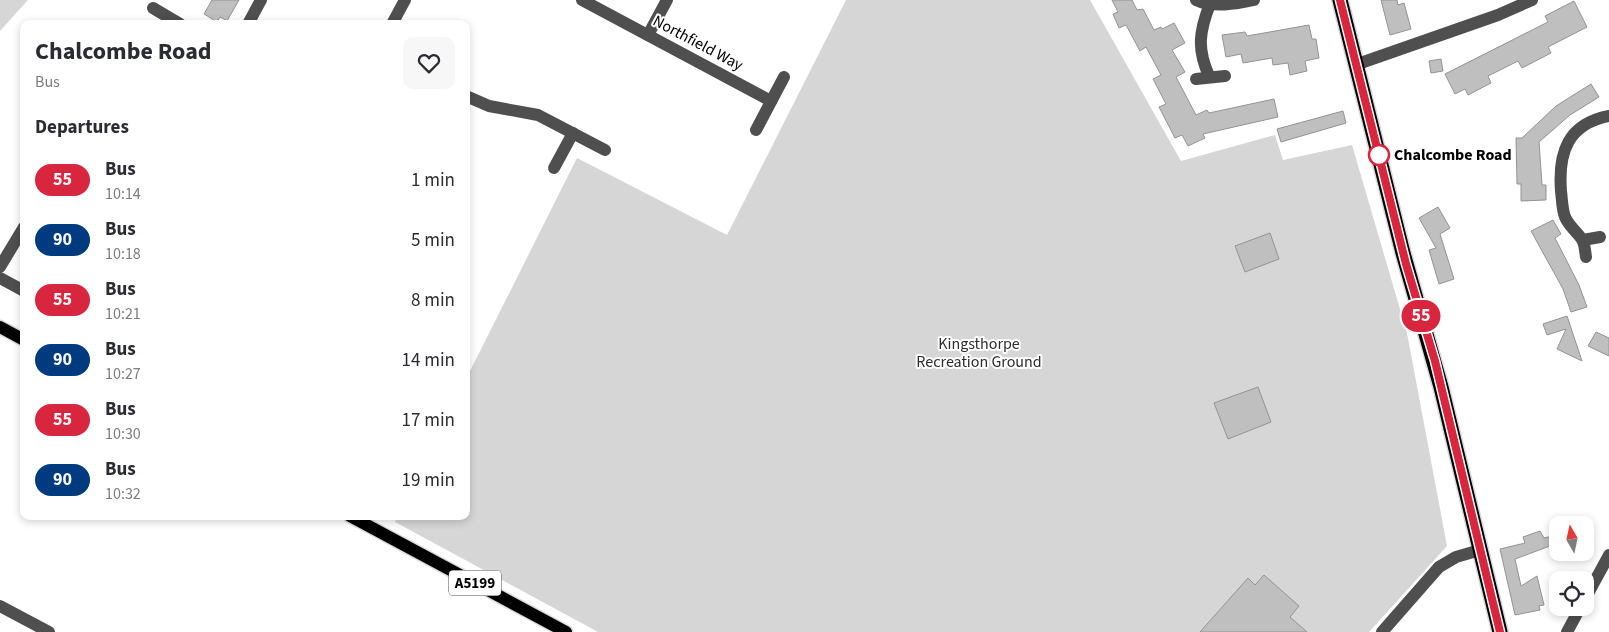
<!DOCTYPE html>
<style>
:root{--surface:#fff;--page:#f7f7f7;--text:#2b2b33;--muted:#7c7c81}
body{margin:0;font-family:"Source Sans 3",sans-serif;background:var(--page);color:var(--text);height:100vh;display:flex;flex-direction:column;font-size:19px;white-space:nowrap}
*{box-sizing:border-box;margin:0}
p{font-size:16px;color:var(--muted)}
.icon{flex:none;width:28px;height:28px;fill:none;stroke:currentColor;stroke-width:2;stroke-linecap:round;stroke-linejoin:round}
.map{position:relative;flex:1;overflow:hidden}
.sheet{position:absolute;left:20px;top:20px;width:450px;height:500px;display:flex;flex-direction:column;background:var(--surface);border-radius:10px;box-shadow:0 2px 8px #0003}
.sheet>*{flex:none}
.badge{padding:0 10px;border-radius:16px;font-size:18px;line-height:32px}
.needle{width:32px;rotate:351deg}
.fabs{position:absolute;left:1549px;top:516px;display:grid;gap:10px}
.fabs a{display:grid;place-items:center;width:45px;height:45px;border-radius:10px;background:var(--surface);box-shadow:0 2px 8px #0003;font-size:25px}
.map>.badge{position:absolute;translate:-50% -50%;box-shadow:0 0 0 2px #fff}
h2{padding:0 15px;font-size:19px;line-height:45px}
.round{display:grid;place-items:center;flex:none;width:52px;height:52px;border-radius:10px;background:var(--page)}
.head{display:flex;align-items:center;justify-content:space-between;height:85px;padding:0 15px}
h1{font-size:24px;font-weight:700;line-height:38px}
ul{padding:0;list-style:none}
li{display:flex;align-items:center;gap:15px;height:60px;padding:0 15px}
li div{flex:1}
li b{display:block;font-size:19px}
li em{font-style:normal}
li .badge{min-width:55px;font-weight:700;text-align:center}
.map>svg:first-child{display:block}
</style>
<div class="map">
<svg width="1609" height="632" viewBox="0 0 1609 632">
<rect width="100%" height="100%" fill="#fff"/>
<g fill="#d6d6d6">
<path d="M0,0h28l-28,31z"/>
<path d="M846,0h244l91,161 94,-26 8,25 69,-15 55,188 40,213 -78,86h-771l-203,-110 2,-5 -2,-1h71v-137l111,-221 150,77z"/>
</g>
<g fill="#bfbfbf" stroke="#939393">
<path d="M212,0h27l-12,21 -7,-4 -3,5 -13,-8z"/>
<path d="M1112,0h20l5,10 6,-1 11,21 7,-3 1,2 12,-6 11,20 -13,7 13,22 -9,5 20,38 11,-5 2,3 65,-14 4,18 -75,17 2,4 -17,8 -6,-11 -7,3 -16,-31 7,-3 -13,-25 8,-4 -15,-28 -6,4 -14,-26 -7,3 -6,-14 5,-2z"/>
<path d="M1381,0h16l1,5 6,-2 7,26 -21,6z"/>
<path d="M1574,1l13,26 -39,20 3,6 -29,15 -4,-7 -30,15 3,7 -23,12 -3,-6 -10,5 -10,-20 103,-52 -3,-6z"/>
<path d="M1309,25l3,14h4l3,19 -14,3 2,10 -17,4 -2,-12 -15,2 -1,-7 -29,5 -2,-9 -15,3 -4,-22 23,-3 2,4z"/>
<path d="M1441,59l2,12 -12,2 -2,-12z"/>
<path d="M1591,84l8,13 -29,18 -31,27 3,43h4v15l-25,1v-17h-4l-1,-46h6l34,-32z"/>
<path d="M1343,111l3,12 -65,19 -4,-13z"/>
<path d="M1438,207l12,21 -10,6 14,45 -15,5 -10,-34 7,-2 -17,-30z"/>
<path d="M1553,220l8,14 -6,4 24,47 8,22 -16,5 -8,-23 -32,-58z"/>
<path d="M1270,233l9,26 -34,13 -10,-26z"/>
<path d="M1567,316l15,45 -25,-12 9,-20 -19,6 -4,-11z"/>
<path d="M1596,332l13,6v18l-21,-10z"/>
<path d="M1258,387l13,35 -43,17 -14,-36z"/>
<path d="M1540,531l4,7 13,-3 1,8 -43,16 6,27 16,-10 7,29 -5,1 1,4 -25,5 -15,-66 25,-6 -2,-6z"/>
<path d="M1264,575l35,31 -9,11 17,15h-107l48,-54 7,7z"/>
</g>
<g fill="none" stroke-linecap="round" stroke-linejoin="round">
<g stroke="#dbdbdb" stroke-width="15">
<g id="major">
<path d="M0,327l24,13"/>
<path d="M350,516l216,116"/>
</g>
</g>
<g stroke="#dbdbdb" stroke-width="18">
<path id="highway" d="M1340,0l63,253 38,134 59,245"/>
</g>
<g stroke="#4f4f4f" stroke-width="12">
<path d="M582,0l189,101"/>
<path d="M1196,0c17,8 40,4 58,0"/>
<path d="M153,8l27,16"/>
<path d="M248,24l13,-24"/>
<path d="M392,24l13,-24"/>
<path d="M648,35l19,-35"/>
<path d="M1355,65l143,-50 34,-15"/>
<path d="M1209,76c-12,-27 -10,-44 1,-72"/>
<path d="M1196,79l29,-3"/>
<path d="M466,96l23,10 49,9 67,35"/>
<path d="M756,130l28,-53"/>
<path d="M554,168l19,-35"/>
<path d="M1583,240l17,-3"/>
<path d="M1586,257c-1,-6 -1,-14 -5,-19 -5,-7 -12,-12 -16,-21 -3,-8 -3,-18 -4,-26 -3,-39 7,-67 48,-75"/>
<path d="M0,267l24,-40"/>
<path d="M0,278l24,13"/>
<path d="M1585,599l24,-44"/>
<path d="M0,606l49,26"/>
<path d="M1382,632l57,-65 17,-10 24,-7"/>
<path d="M1567,632l13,-24"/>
</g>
<use href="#major" stroke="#000" stroke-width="12"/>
<use href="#highway" stroke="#000" stroke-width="15"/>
</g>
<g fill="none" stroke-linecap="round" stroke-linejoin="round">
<g stroke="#fff" stroke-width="11">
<path id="line" d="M1340,0l66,264 29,97 65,271"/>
</g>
<use href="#line" stroke="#d7263d" stroke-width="8"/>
</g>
<circle fill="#fff" stroke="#d7263d" stroke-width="2.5" cx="1379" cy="155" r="10"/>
<g text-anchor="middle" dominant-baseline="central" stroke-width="4" stroke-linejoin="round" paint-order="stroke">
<rect fill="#fff" stroke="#4c4c4c" stroke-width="1" x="449" y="570.5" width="52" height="25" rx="4"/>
<g font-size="15" font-weight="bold" fill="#000">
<text x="475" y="583">A5199</text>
</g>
<g font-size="16" fill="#000" stroke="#fff">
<text transform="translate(698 43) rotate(28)">Northfield Way</text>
</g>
<g font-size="16" font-weight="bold" fill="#000" stroke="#fff" text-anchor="start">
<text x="1394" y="155">Chalcombe Road</text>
</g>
<g font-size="16" fill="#2d2d2d" stroke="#fff">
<text x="979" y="344">Kingsthorpe<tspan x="979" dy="18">Recreation Ground</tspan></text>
</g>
</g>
</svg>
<div class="fabs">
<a><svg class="needle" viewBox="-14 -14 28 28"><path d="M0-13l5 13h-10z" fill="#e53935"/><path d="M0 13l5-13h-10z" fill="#7c7c81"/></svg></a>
<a><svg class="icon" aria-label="locate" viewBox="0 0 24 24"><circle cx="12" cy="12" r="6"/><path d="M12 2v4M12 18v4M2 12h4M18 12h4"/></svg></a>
</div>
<b class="badge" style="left:1421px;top:316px;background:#d7263d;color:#fff">55</b>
<section class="sheet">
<div class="head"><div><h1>Chalcombe Road</h1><p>Bus</p></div><a class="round"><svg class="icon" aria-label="heart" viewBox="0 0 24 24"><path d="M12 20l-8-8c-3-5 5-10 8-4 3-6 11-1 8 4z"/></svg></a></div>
<h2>Departures</h2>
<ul>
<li><span class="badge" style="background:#d7263d;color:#fff">55</span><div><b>Bus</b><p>10:14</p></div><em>1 min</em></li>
<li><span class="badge" style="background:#003b80;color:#fff">90</span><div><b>Bus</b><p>10:18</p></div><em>5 min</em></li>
<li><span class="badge" style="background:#d7263d;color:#fff">55</span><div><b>Bus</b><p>10:21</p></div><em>8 min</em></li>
<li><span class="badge" style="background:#003b80;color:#fff">90</span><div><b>Bus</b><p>10:27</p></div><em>14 min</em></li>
<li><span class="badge" style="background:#d7263d;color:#fff">55</span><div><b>Bus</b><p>10:30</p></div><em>17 min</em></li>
<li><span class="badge" style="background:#003b80;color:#fff">90</span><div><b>Bus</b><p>10:32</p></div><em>19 min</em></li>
</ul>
</section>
</div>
